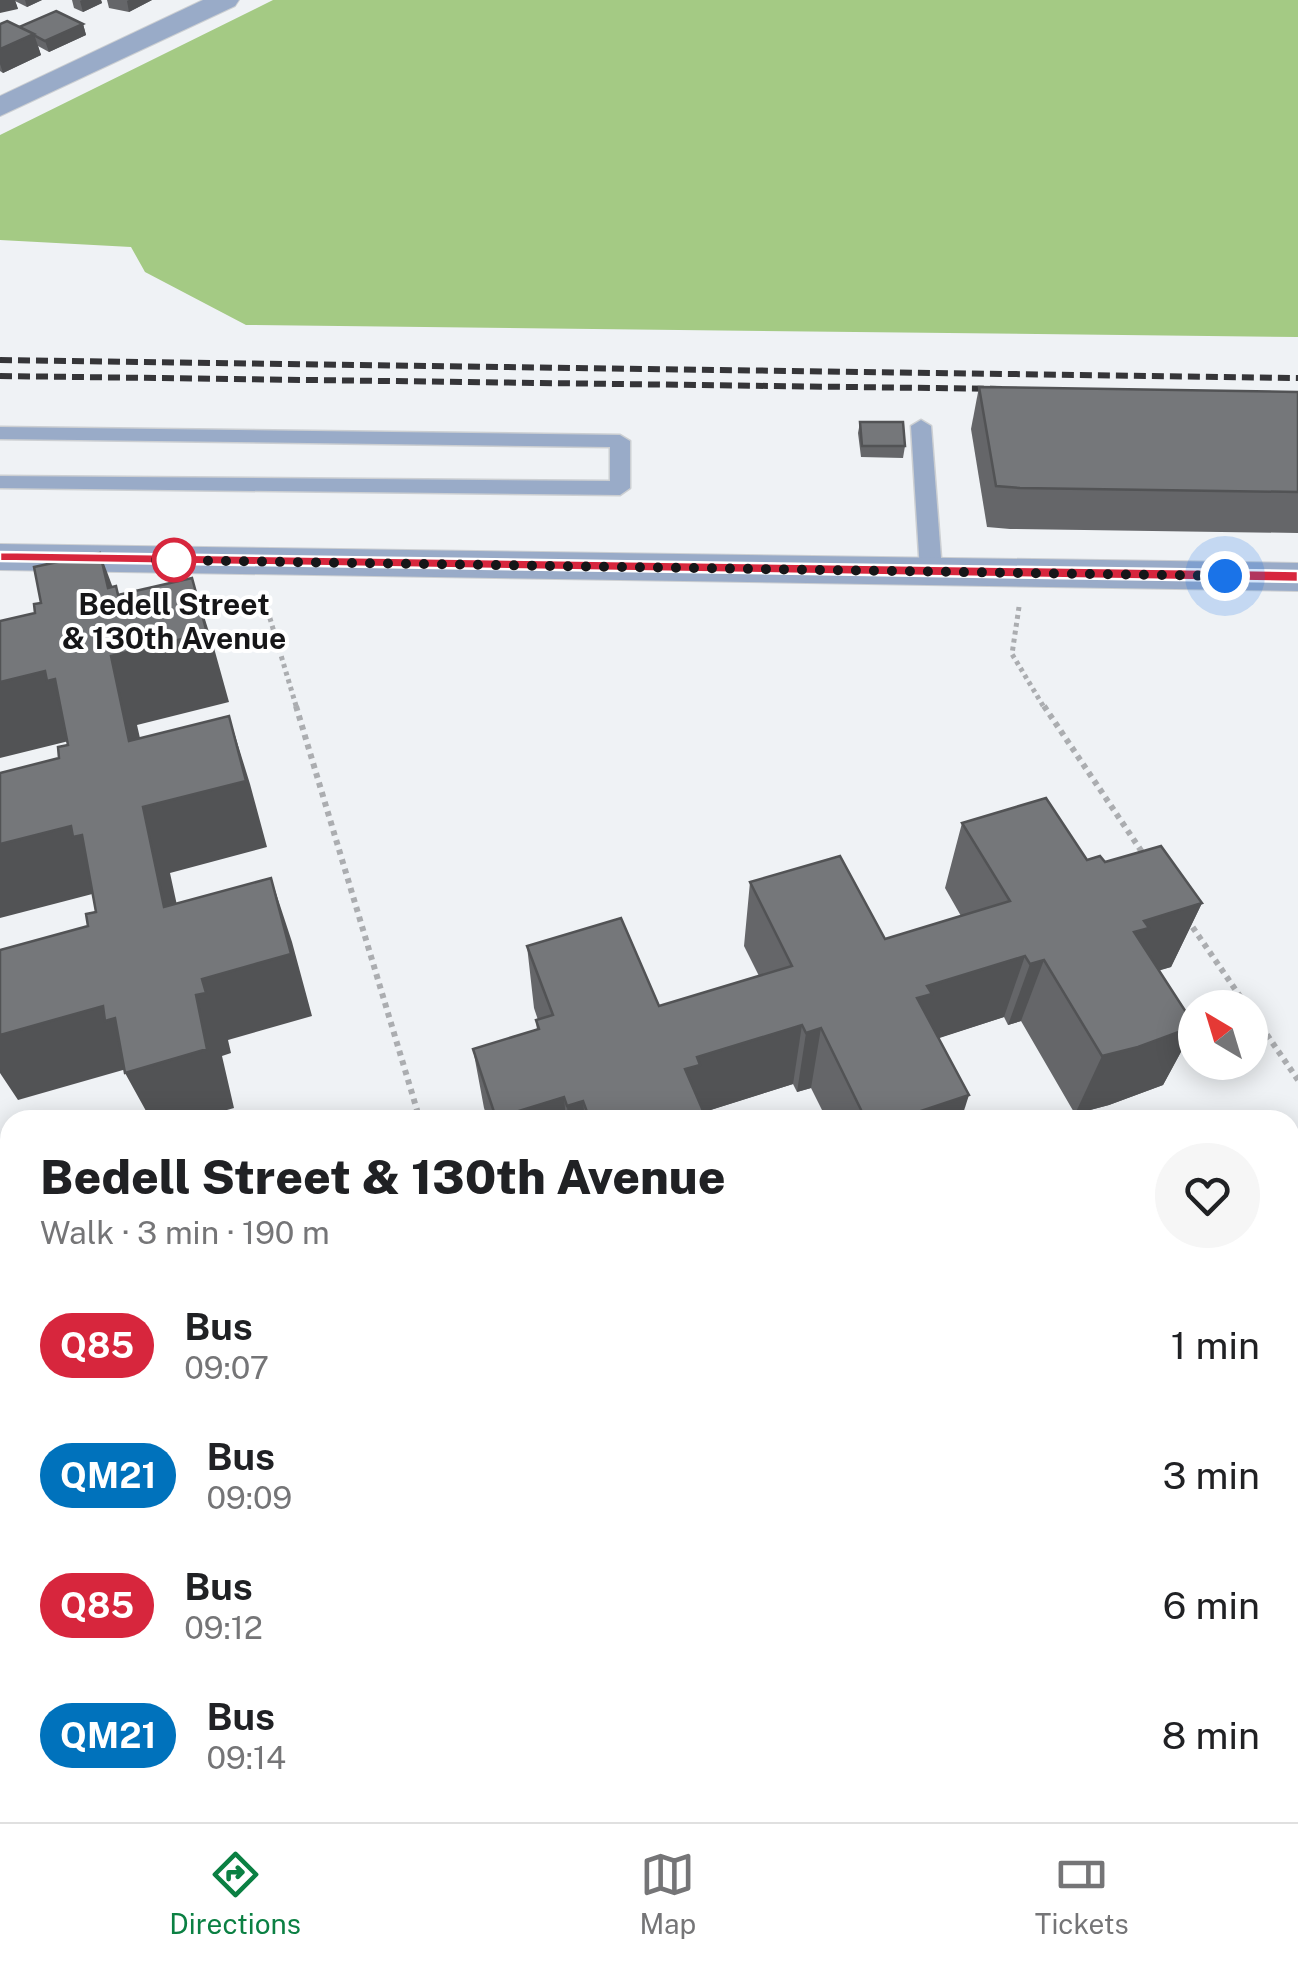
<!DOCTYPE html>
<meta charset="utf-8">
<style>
:root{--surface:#fff;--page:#f6f6f6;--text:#202124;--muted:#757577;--line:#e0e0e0;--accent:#0b8043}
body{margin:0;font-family:"Public Sans",sans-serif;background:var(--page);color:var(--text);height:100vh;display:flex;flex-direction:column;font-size:38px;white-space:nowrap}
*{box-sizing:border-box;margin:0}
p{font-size:32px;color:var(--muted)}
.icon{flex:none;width:55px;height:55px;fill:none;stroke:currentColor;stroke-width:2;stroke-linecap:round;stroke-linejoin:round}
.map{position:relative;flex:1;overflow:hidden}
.details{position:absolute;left:0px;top:1110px;width:1300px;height:712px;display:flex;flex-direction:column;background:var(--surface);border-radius:30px 30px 0 0;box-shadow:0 5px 25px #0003}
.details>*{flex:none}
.badge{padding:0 20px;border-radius:32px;font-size:35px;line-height:65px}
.needle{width:65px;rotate:322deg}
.buttons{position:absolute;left:1178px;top:990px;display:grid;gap:20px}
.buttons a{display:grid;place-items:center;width:90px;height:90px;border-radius:50%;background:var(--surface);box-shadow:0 5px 25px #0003;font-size:50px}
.you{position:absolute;width:50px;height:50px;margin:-25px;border:8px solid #fff;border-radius:50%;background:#1a73e8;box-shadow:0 0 0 15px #1a73e833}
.map>.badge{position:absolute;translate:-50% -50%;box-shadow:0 0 0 5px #fff}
.round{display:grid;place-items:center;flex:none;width:105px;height:105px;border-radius:52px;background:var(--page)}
.summary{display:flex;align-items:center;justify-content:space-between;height:170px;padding:0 40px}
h1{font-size:48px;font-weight:800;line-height:75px}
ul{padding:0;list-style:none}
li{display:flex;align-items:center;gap:30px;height:130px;padding:0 40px}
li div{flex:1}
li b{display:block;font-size:38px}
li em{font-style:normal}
li .badge{min-width:110px;font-weight:700;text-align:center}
.dock{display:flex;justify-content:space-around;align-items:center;height:140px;border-top:2px solid var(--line);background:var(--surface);font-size:28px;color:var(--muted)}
.dock a{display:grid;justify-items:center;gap:5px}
.dock .current{color:var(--accent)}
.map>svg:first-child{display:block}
</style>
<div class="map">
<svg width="1298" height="1822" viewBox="0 0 1298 1822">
<rect width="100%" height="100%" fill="#eff2f5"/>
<path fill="#a4ca84" d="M273,0h1025v337l-1052,-12 -101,-53 -14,-25 -131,-7v-105z"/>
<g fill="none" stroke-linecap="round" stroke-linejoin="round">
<g stroke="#cccfd2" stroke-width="3">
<g id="lane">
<path d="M921,420l10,6 11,145 -11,7 -11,-7 -9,-145z"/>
<path d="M0,427l620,8 10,6v47l-10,7 -620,-7v-12l610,5v-34l-610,-8z"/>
</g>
</g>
<g stroke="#cccfd2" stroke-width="2">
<g id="street">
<path d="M203,0h36l-4,6 -235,110v-20z"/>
<path d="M0,544l1298,19v28l-1298,-21z"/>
<path d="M10,1218v52l-10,2v-52z"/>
</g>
</g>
<g stroke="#abadb0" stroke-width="5" stroke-dasharray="4 4" stroke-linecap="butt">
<path d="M263,595l34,114"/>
<path d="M1019,607l-7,47 33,55"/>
</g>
<g stroke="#abadb0" stroke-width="6" stroke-dasharray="5 5" stroke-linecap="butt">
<path d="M296,706l124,414"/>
<path d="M1044,706l100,149"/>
<path d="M1187,919l61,89"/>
<path d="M1250,1010l48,70"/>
</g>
<g stroke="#abadb0" stroke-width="8" stroke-dasharray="6 6" stroke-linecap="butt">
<path d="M1290,1505l8,13"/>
<path d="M1290,1721l8,-4"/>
<path d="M225,1812l2,10"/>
<path d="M936,1812l4,10"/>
<path d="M1154,1812l5,10"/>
</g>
<use href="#lane" fill="#99abc8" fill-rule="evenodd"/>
<use href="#street" fill="#99abc8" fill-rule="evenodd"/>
<g stroke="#353538" stroke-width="6" stroke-dasharray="12 6" stroke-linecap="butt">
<path d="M0,360l1298,18"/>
<path d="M0,376l1005,13"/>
</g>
</g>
<g fill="#656669">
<path d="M0,0h42l-15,7 -12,-6 3,8z"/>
<path d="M72,0h29l1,3 -19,9 -9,-4z"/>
<path d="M107,0h45l-23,12 -20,-4z"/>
<path d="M0,24l19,3 64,-3 3,11 -37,17 -11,-6 3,9 -38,18 -3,-2z"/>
<path d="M979,387l319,5v141l-288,-4 -23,-2 -16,-98z"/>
<path d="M860,422l45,24 -2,12 -42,-1 -3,-24z"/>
<path d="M962,823l125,37 18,2 97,41 -31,64 -12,3 36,56 -32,59 -54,20 -34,9 -54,-93 -13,4 -4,-8 -66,21 23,82h-134l-16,-32 -14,4 -4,-8 -89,28 3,8h-219l-4,-12 -11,-59 64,-19 -1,-10h2l-4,-12 -7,-62 132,60 100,-30 -15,-30 6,-64 135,57 76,-23 -16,-28z"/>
</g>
<g fill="#525355">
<path d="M0,0h15l3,9 -18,4z"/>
<path d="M25,0h17l-15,7z"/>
<path d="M82,0h19l1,3 -19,9 -3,-11z"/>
<path d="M129,0h23l-23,12 -2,-11z"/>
<path d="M83,24l3,11 -37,17 -4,-11z"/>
<path d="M34,34l7,21 -38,18 -3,-9v-15z"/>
<path d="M100,553l26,70 -10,-37 23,63 53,-71 22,70 15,54 -92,23 18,79 74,-88 21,68 17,63 -97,26 21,97 -27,-63 -53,-251 -3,-68z"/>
<path d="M45,671l10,8 18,61 -73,18v-76z"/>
<path d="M71,826l11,9 18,57 -100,26v-74z"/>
<path d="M271,878l21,64 20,74 -84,24 3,13 -9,3 12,52 -42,12h-41l-26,-47 5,-5 -112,32 -18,-27v-38l103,-29 12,12 81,-23 6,-16z"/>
<path d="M1202,903l-31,64 -46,14 9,-49 10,-11z"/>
<path d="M1025,956l-21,61 -86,28 -1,-47 10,-12z"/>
<path d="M1044,960l-23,61 -13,4 22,-61z"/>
<path d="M802,1025l-9,59 -95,30 -13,-45 12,-12z"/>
<path d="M1195,1026l-32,59 -54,20 -34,9 27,-58z"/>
<path d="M821,1028l-10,60 -14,4 9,-59z"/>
<path d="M969,1095l-8,25h-67z"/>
<path d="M564,1097l2,23h-70v-2z"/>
<path d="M583,1101l2,19h-17l-1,-14z"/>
<path d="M0,1439l10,87v40l-10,-7z"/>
<path d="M10,1644v168h30v3l-19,7h-21v-163l1,-12z"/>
<path d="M639,1812h46l-24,10h-46z"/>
</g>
<g fill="#75777a" stroke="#525355" stroke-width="2.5">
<path d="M56,11l27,13 -38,17 -26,-14z"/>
<path d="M7,21l27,13 -34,15v-25z"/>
<path d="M979,387l319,5v100l-278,-4 -24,-2z"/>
<path d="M860,422h43l2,24h-43z"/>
<path d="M100,553l8,35 8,-2 2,9 74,-17 15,55 -96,23 18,85 100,-25 17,65 -103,26 21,100 107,-29 20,76 -89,25 4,14 -10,2 11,54 -82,24 -10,-55 -10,3 -2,-15 -103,29v-85l88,-24 -2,-12 10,-2 -14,-77 -9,2 -2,-11 -71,18v-71l59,-15 -1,-11 10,-2 -13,-66 -8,2 -2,-10 -45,11v-61l35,-8 -1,-9 7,-1 -7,-36z"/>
<path d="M1046,798l41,62 13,-4 5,6 56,-16 41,57 -58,18 5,7 -15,4 61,94 -57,21 -36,9 -58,-96 -14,4 -5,-8 -98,30 5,8 -15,4 52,97 -75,25h-28l-45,-92 -15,5 -4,-8 -105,32 3,8 -15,4 22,51h-117l-7,-19 -16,5 -3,-9 -68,21 -23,-69 66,-20 -3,-9 17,-5 -26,-69 94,-28 38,88 133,-40 -42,-84 90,-26 45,83 125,-38 -48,-78z"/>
<path d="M10,1532v112l-9,3 1,11 -2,1v-124z"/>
<path d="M319,1812h320l-24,10h-294z"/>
</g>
<path fill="#d7263d" stroke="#fff" stroke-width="2.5" d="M0,552l1298,19v11l-1298,-21z"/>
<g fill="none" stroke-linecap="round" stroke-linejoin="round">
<path stroke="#161618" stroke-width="10" stroke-dasharray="0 18" d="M174,560h-19l1070,16"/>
</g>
<circle fill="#fff" stroke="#d7263d" stroke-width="5" cx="174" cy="560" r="20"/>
<g text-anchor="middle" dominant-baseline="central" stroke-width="8" stroke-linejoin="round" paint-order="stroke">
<g font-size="30" font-weight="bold" fill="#161618" stroke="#fff">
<text x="174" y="604">Bedell Street<tspan x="174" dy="34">&amp; 130th Avenue</tspan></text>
</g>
</g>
</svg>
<div class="buttons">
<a><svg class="needle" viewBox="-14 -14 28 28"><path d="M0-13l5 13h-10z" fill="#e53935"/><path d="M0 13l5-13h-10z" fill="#757577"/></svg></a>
</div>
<div class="you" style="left:1225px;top:576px"></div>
<section class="details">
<div class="summary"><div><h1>Bedell Street &amp; 130th Avenue</h1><p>Walk · 3 min · 190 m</p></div><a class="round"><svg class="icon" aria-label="heart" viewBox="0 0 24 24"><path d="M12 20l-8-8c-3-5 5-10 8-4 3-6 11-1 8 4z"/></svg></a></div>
<ul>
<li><span class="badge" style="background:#d7263d;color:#fff">Q85</span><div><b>Bus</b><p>09:07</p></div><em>1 min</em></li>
<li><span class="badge" style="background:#0072bc;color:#fff">QM21</span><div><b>Bus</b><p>09:09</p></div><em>3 min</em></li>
<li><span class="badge" style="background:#d7263d;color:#fff">Q85</span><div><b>Bus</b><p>09:12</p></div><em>6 min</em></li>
<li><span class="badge" style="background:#0072bc;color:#fff">QM21</span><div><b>Bus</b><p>09:14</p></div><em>8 min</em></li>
</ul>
</section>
</div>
<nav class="dock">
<a class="current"><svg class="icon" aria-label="directions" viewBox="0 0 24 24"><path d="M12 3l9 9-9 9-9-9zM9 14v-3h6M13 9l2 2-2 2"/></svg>Directions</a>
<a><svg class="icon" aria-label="map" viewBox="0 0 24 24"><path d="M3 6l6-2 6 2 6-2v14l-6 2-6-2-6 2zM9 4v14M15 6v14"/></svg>Map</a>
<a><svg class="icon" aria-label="tickets" viewBox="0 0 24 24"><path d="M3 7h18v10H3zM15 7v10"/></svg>Tickets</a>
</nav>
